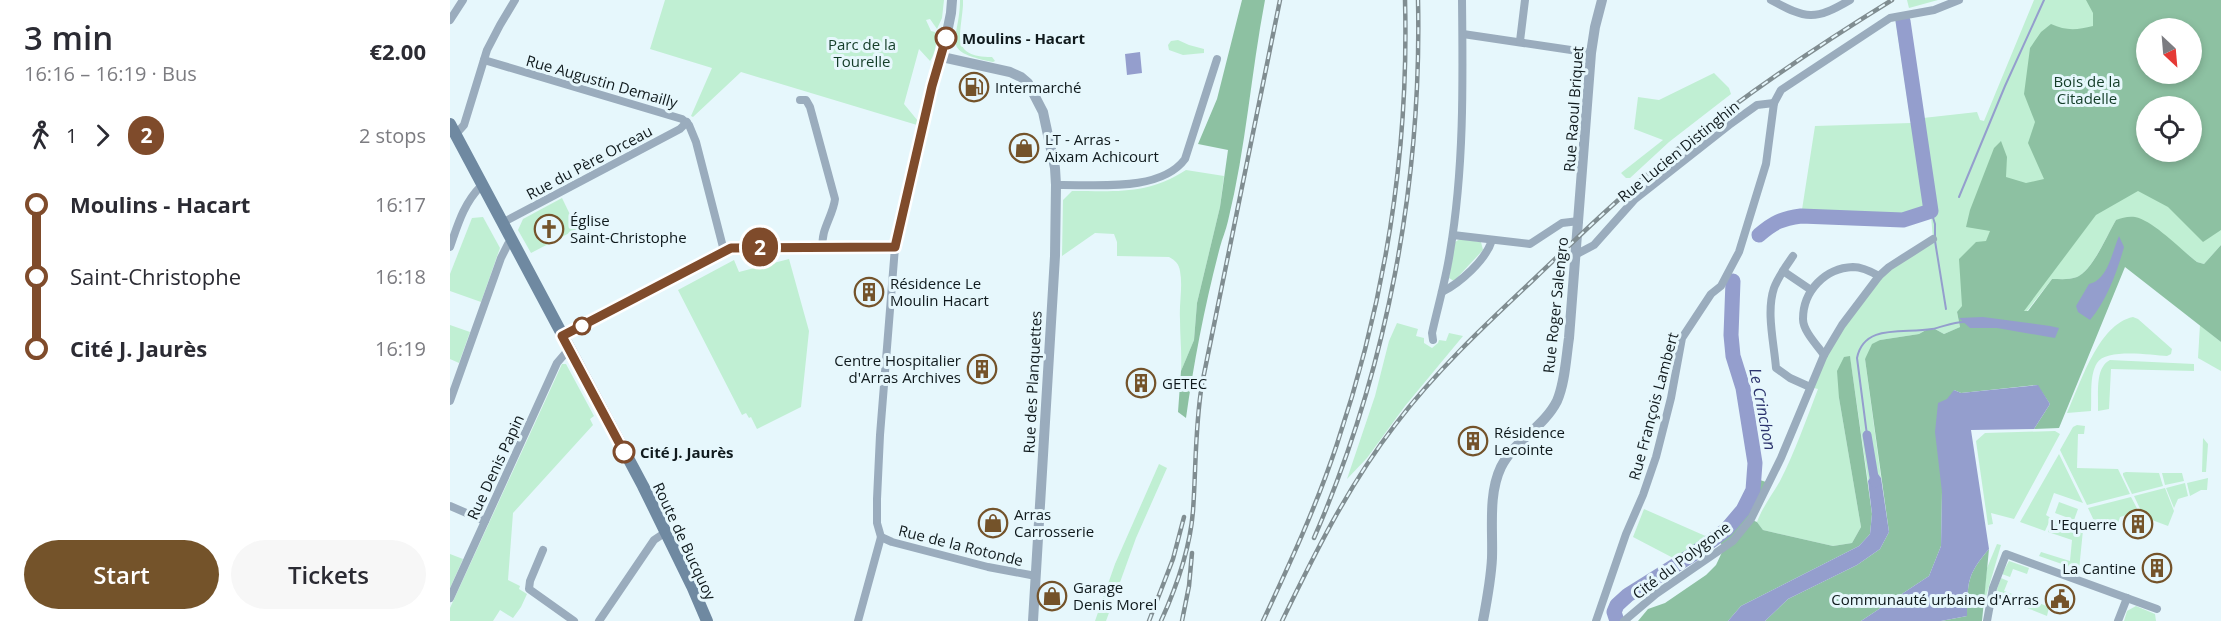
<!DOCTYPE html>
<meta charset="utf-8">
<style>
:root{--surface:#fff;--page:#f7f7f7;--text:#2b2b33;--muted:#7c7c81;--accent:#74532a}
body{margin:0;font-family:"Open Sans",sans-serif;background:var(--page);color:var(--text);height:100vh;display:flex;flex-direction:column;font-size:22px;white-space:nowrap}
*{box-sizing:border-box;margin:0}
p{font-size:20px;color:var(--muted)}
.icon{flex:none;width:33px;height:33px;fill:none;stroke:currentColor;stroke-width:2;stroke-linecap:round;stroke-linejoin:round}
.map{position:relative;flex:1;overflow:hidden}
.side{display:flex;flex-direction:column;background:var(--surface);width:450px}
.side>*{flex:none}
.badge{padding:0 12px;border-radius:20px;font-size:21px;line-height:39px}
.needle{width:39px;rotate:154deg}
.controls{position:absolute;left:1686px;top:18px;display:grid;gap:12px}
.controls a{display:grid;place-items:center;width:66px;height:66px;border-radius:50%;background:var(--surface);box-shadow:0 3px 9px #0003;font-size:30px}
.map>.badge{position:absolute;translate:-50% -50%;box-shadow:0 0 0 3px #fff}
.legs{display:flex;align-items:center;gap:9px;height:66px;padding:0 24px;font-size:20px}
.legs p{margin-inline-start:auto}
.overview{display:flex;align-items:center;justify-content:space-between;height:102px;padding:0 24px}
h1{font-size:33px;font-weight:600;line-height:45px}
.action{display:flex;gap:12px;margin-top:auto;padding:12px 24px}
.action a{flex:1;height:69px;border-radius:36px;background:var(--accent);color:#fff;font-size:24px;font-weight:600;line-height:69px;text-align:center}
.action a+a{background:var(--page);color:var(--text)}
ul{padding:0 24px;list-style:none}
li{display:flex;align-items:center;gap:21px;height:72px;font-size:22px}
li i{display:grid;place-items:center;width:9px;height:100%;margin:0 8px;background:currentColor}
li i::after{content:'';width:15px;height:15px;margin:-8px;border:4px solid;border-radius:50%;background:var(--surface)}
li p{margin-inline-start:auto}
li:first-child i{background:linear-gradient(#0000 50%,currentColor 0)}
li:last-child i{background:linear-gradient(currentColor 50%,#0000 0)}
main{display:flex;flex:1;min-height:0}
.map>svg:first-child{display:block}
</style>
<main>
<section class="side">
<div class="overview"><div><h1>3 min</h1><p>16:16 – 16:19 · Bus</p></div><b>€2.00</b></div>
<div class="legs"><svg class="icon" aria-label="walk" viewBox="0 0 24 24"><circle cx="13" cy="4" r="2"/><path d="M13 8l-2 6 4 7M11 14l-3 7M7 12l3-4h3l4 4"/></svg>1<svg class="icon" aria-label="forward" viewBox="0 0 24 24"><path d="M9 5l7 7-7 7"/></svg><b class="badge" style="background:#7f4b2b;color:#fff">2</b><p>2 stops</p></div>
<ul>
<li><i style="color:#7f4b2b"></i><b>Moulins - Hacart</b><p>16:17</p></li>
<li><i style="color:#7f4b2b"></i><span>Saint-Christophe</span><p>16:18</p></li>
<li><i style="color:#7f4b2b"></i><b>Cité J. Jaurès</b><p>16:19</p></li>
</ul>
<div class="action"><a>Start</a><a>Tickets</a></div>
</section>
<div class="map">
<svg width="1771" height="621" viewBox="0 0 1771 621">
<rect width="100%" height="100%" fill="#e6f7fc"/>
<g fill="#c0efd3" fill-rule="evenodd">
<path d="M215,0h279l-2,18 -5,11 -7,-10 -4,1 5,11 4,1c3,8 0,22 -5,29l-11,-12 -15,55 14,17 -1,4 -176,-53 -48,45 -2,-1 21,-48 -62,-19z"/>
<path d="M510,0h3v5c-2,30 -13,52 29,52l3,4 -2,1c-56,-11 -33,-21 -33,-62z"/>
<path d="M1457,0h31l-29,8z"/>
<path d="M1584,0h187v245l-17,19 -7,-2 -46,-37 -35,-5c-9,15 -24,51 -39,57 -8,3 -16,2 -25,2l-25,32 -70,1 3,15 -16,7 -9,-5 -9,1 -7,4 -39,6 -15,19 16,119 -6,-8 -7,11 -18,-124 -11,41 22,129 -9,16 -19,3 -70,-16 -6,-8c6,-16 15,-27 23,-41 15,-29 26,-61 38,-92l-8,-2 14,-32 55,-79 54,-37 -2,-23 -28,7 -22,1 -81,-5 -23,4 -17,14 -2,-3 16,-12 27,-6 14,-90 96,-3 -16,-106 4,-1 15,103 63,-7 3,8 4,1zM1696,28h46v46h-46zM1696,106h46v46h-46z"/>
<path d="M728,40l11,5 15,4v4l-21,2 -14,-5 -1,-5 3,-4z"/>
<path d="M1264,73l15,15 2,6 -62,48 -39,36h-4l-5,-5 42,-33 -29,-11 4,-32 21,3z"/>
<path d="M736,170l38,6 -4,31 -23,96 -3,37 -13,31c1,-18 -1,-34 -1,-52 -1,-16 3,-32 0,-48 -1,-7 -5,-11 -11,-14l-52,-1v-14l-3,-8 -19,-1 -33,23 1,-56 9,-9c44,0 76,4 114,-21z"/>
<path d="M112,198l15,31 -46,24 -13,-23 5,-11z"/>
<path d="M33,217l17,31 -19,54 -31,-11v-17l22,-56z"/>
<path d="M1010,239l21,3 2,8 -29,31 -5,-3 6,-36z"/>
<path d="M339,259l20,72 -8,76 -44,22 -6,-12 -2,1 -3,-5 -4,2 -64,-125 56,-30 5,12z"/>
<path d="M1284,280l-2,43 1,29 12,31 6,25 6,60 -2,25 -13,28 -11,11 -26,20 -83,55 -3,6 4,7 -11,1 -3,-8 1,-11 67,-42 -44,-23 11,-28 66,29 32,-30 9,-17 2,-9v-17l-8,-60 -14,-51 -2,-72z"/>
<path d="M1683,317l5,2 34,30 -1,5 -4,2c-16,-1 -61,-8 -70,7 -8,13 -5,34 -6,48l-24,2c13,-28 31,-89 66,-96z"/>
<path d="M947,323l21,6 -2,7 8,2v5l8,5 6,-5 1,-3 7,1 3,-8 14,3 -58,70 -38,52 -20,21 28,-83 14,-55z"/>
<path d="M0,325l20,7 -11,31 -9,-4z"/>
<path d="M1750,325l21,17v29l-23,-13z"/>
<path d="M1660,360l84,4v7l-83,-2 -2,40 -11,2c1,-15 -4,-43 12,-51z"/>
<path d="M112,364h4l28,52 -4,3 3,6 -80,88 -5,67 12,6 -1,3 8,5 -6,13 -8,11 -13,-8 -7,11h-43v-13z"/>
<path d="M1627,425l8,1 -1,8h-6l-1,34 41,1 12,25 -43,11 -27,-55 13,-23z"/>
<path d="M1605,431l5,3 -46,85 -23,-6 2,11 -5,1 -12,-84 9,-8z"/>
<path d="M1753,438l5,6 -2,28h-4z"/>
<path d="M1609,454l24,49 -29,-10 -8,22 5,3 -6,13 -25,-9z"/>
<path d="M709,464l8,4 -31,70 -30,83h-11l20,-57z"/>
<path d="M1676,472l33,1 4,13 -31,8 -9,-19v-2z"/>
<path d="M1712,473h20l2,8 -19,4z"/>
<path d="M1758,478l-1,12h-6l-11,6 -3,-13z"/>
<path d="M1735,483l3,13 -10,3 -4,9 -8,-20z"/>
<path d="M1715,488l9,23 -6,15 -24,-9 -10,-21z"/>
<path d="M1681,497l10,19 -8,-3 -13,4 -5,15 -19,-7 -8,-17z"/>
<path d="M1609,502l19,7 -4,11 -19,-7z"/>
<path d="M1603,519l30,11 -4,40 -40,-14 2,-4 29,9 2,-21 -24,-8z"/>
<path d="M1547,544l4,1 -18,62 4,-39z"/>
<path d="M0,554l13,5 -13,29z"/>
<path d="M1559,561l20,7 -2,6 -14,-5 -3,8 -8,-3z"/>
<path d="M1551,578l7,3 -4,10 11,4 1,9 -17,-7 -2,-8z"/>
<path d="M1571,596l28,11 -2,9 -25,-10z"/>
<path d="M1686,606l19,8 1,7h-32l3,-10z"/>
</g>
<g fill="#8dc1a2" fill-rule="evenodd">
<path d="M792,0h23c-14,73 -19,148 -37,221 -2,9 -6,18 -8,26 -15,57 -26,114 -34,171l-8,-6 3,-41 13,-31 3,-37 23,-96 8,-57 -30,-6 19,-45z"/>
<path d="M1636,0h135v230l-18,12 -35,-35 -30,-16 -42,24 -72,96h4l24,-32c9,0 17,1 25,-2 16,-7 30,-42 39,-57 6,-2 12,-4 19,-3 19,4 46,33 62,45l7,2 17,-19v97l-96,-75 -66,161 -25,1 16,-25 -13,-19 -76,8 -7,-3 -12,102 -1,54 -12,30 -68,45h-96l23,-22 69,-34 23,-16 9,-17 -24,-173 7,-15 8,-4 39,-6 7,-4 9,-1 9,5 16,-7 -3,-15 5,-6 -3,-47 17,-17 10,-1 4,-10 -24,-4 4,-17 24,-62 7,-7 6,16 -1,20 20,6 18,-4 -16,-36 7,-21 -11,-28 6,-46 11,-16 10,-8c15,7 26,6 42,2v-13zM1696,28h46v46h-46zM1696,106h46v46h-46z"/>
<path d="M1400,356l22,158 -2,20 -11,12 -118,60 -13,15h-90l10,-12 17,-6 41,-28 10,-10 8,-17 -5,-7 23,-20 13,-28 2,-14 12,4 -17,37 5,2 6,8 70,16 19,-3 9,-16 -22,-129 -2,-27 7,-14z"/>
<path d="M1539,549l-7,72h-41l26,-5c1,-34 -1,-40 22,-67z"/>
</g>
<g fill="#949ecd">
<path d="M690,52l2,21 -15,2 -2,-21z"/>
<path d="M1669,236l5,11c-7,25 -17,53 -34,73l-12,-8 -2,-6 13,-22c19,-4 23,-32 30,-48z"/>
<path d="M1533,317l67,9 9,2 -4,10 -58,-10h-27l-11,-10z"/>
<path d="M1588,385l12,19 -16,25 -63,1 18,119c-23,27 -21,33 -22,67l-26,5h-80l68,-45 12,-30 1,-54 -7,-60 3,-29 9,-4 7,-9 7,3z"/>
<path d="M1425,470l6,8 8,54 -9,17 -23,16 -69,34 -23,22h-37l13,-15 118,-60 11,-12 2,-20 -4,-33z"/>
</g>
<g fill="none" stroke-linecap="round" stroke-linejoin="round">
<g stroke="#949ecd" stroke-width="2">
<path d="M1509,197l46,-111 39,-86"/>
<path d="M1481,211l4,13v17l11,68"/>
<path d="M1417,435l-10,-77c7,-35 47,-24 75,-29 11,-2 20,-7 32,-7"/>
</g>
<path stroke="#949ecd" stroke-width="9" d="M1417,435l8,48"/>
<g stroke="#949ecd" stroke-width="15">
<path d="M1309,235c15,-13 22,-16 42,-19l102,4 28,-9 -28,-190"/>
<path d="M1167,621l-3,-9 3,-7 11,-10 64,-40 34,-25 17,-20 10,-20 2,-27 -12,-75 -10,-32 -2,-21 2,-54"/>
</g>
<g stroke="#9aacbd" stroke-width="8">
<path d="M1321,0c36,19 43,21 79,0"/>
<path d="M0,20l13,-20"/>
<path d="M1013,34l128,19"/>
<path d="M1070,41l5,-41"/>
<path d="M34,60l198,59 7,6 7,17 28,109"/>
<path d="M350,100h6l4,7 25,92c-2,17 -15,32 -12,48"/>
<path d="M5,135l9,-10 23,-75 13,-25 15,-25"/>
<path d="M606,185c37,-1 104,8 129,-26l32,-100"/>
<path d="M52,223l178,-94 7,-7"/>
<path d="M1003,235l77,9 32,-21 17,-2"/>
<path d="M0,247c8,-23 14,-44 31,-61"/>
<path d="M1125,255l19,-10 41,-46 94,-74 28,-20 17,-2"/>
<path d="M1343,256c-7,10 -15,21 -19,32 -8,24 0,55 2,80l14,10 20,9"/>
<path d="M1333,271l28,19"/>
<path d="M992,292c18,-9 44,-32 50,-52"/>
<path d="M112,336l169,-88 164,-1"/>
<path d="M983,340l-1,-7c6,-27 14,-54 18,-81 14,-83 13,-168 12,-252"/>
<path d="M1374,355c-7,-10 -21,-24 -21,-36 0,-28 22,-51 50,-52 9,0 19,5 26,9"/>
<path d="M0,401l51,-143 7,-14 3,-3"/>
<path d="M0,506l35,15"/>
<path d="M431,537l11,5 96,25 48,9"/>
<path d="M93,550l-13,31 -1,8 45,32"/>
<path d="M0,598l107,-235 12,-14"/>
<path d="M149,621l55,-81 12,-8"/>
<path d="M408,621l23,-84 -4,-14v-24l3,-64 15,-188 37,-161 10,-29"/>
<path d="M1146,621l30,-87 17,-39 13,-38 15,-59 11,-60 29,-44 10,-8 18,-34 27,-88 8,-61 7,-13 109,-72 44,-8 25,-10"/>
<path d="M1174,621l32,-27 77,-53 18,-22 30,-61 43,-103 18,-30 37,-49 10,-9 44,-28"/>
<path d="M1537,621l6,-33 13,-34 151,55"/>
<path d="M1668,621l9,-23"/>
</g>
<g stroke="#9aacbd" stroke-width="10">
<path d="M502,0l-1,13 -9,44 68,15 11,5 7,6 15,29 12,56 1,17 -1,71 -22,365"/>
<path d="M1033,621c4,-21 8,-42 9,-63 1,-29 -4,-64 9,-91 13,-26 43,-40 56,-66 8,-18 9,-43 12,-63l22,-285 4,-26 7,-27"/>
</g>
<path stroke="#6f89a1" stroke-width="12" d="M0,124l193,362 49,100 15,35"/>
<g stroke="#808d91" stroke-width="4.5">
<g id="rail">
<path d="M864,538c73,-168 108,-356 104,-538"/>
<path d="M699,621l24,-62 11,-42"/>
<path d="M711,621c16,-35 29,-72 32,-110 3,-43 2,-85 9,-127l78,-384"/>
<path d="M732,621l7,-35 3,-33"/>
<path d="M813,621c27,-58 54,-116 74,-177 48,-143 72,-293 68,-444"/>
<path d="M832,621c33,-68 66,-135 113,-196 40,-53 89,-99 137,-144 48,-46 96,-92 148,-134 67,-54 139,-102 212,-147"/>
</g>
</g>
<use href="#rail" stroke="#e6f7fc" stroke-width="2" stroke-dasharray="7" stroke-linecap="butt"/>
</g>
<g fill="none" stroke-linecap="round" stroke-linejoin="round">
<g stroke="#fff" stroke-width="14">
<path id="line-1" d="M174,452l-62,-116 169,-88 164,-1 37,-161 14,-48"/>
</g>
<use href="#line-1" stroke="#7f4b2b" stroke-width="9"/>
</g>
<defs>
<g id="fuel-ring" transform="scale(1.5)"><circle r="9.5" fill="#e6f7fc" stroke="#74532a" stroke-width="1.5"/><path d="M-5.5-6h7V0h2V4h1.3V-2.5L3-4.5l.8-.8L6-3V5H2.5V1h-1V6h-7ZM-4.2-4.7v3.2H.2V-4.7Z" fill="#74532a"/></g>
<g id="shop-ring" transform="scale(1.5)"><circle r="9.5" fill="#e6f7fc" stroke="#74532a" stroke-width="1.5"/><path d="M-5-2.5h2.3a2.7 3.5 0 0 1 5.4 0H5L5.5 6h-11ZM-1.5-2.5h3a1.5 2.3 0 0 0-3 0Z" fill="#74532a"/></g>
<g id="church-ring" transform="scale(1.5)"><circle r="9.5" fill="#e6f7fc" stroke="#74532a" stroke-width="1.5"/><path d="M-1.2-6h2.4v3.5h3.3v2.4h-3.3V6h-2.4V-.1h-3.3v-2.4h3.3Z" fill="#74532a"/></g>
<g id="building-ring" transform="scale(1.5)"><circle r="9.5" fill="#e6f7fc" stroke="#74532a" stroke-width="1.5"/><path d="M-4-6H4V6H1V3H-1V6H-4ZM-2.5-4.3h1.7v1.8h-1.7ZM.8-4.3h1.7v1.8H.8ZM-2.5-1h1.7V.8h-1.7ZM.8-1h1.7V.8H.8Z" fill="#74532a"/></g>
<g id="civic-ring" transform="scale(1.5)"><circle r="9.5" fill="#e6f7fc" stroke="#74532a" stroke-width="1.5"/><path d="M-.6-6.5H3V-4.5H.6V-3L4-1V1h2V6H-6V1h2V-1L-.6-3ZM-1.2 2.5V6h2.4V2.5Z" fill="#74532a"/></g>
</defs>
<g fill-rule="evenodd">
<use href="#fuel-ring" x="524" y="87"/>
<use href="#shop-ring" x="574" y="148"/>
<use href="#church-ring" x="99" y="229"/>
<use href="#building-ring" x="419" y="292"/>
<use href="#building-ring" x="532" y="369"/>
<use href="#building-ring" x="691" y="383"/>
<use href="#building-ring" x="1023" y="441"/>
<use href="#shop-ring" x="543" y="523"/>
<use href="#building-ring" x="1688" y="524"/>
<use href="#building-ring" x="1707" y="568"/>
<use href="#shop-ring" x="602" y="596"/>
<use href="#civic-ring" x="1610" y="599"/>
</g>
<g fill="#fff" stroke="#7f4b2b" stroke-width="3">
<circle cx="496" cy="38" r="10"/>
<circle cx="132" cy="326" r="8"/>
<circle cx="174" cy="452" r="10"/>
</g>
<g text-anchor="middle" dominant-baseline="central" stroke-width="6" stroke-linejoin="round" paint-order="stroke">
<g font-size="15" font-weight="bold" fill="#101a1d" stroke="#e6f7fc" text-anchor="start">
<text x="512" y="38">Moulins - Hacart</text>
<text x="190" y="452">Cité J. Jaurès</text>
</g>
<g font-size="15" fill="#143d29" stroke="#e6f7fc">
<text x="412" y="44">Parc de la<tspan x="412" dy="17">Tourelle</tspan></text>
<text x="1637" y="81">Bois de la<tspan x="1637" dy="17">Citadelle</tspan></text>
</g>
<g font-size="15" fill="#101a1d" stroke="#e6f7fc">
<text transform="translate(152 81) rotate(16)">Rue Augustin Demailly</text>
<text transform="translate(1123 109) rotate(-86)">Rue Raoul Briquet</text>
<text transform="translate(1228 151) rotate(-39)">Rue Lucien Distinghin</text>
<text transform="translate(139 162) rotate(-28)">Rue du Père Orceau</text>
<text transform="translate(1105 305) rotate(-84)">Rue Roger Salengro</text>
<text transform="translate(582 382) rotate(-87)">Rue des Planquettes</text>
<text transform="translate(1203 406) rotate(-75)">Rue François Lambert</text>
<text transform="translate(45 467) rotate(-65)">Rue Denis Papin</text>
<text transform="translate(235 541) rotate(65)">Route de Bucquoy</text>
<text transform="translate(511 545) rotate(14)">Rue de la Rotonde</text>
<text transform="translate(1231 560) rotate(-37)">Cité du Polygone</text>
</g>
<g font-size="15" fill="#101a1d" stroke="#e6f7fc" text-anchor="start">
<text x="545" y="87">Intermarché</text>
<text x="595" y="139">LT - Arras -<tspan x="595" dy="17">Aixam Achicourt</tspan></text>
<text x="120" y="220">Église<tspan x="120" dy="17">Saint-Christophe</tspan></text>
<text x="440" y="283">Résidence Le<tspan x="440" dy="17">Moulin Hacart</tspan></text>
<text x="511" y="360" text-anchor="end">Centre Hospitalier<tspan x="511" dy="17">d'Arras Archives</tspan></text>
<text x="712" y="383">GETEC</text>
<text x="1044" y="432">Résidence<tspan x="1044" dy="17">Lecointe</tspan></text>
<text x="564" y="514">Arras<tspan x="564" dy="17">Carrosserie</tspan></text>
<text x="1667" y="524" text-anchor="end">L'Equerre</text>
<text x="1686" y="568" text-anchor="end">La Cantine</text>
<text x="623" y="587">Garage<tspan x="623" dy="17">Denis Morel</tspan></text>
<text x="1589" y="599" text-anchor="end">Communauté urbaine d'Arras</text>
</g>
<g font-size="16" font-style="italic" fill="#2c346e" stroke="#e6f7fc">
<text transform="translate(1313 409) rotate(79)">Le Crinchon</text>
</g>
</g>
</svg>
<div class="controls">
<a><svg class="needle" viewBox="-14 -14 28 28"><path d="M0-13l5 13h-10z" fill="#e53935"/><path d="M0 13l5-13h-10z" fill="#7c7c81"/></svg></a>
<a><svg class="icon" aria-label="locate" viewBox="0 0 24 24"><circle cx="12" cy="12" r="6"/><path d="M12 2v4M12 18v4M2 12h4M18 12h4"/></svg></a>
</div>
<b class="badge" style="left:310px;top:247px;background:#7f4b2b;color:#fff">2</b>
</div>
</main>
